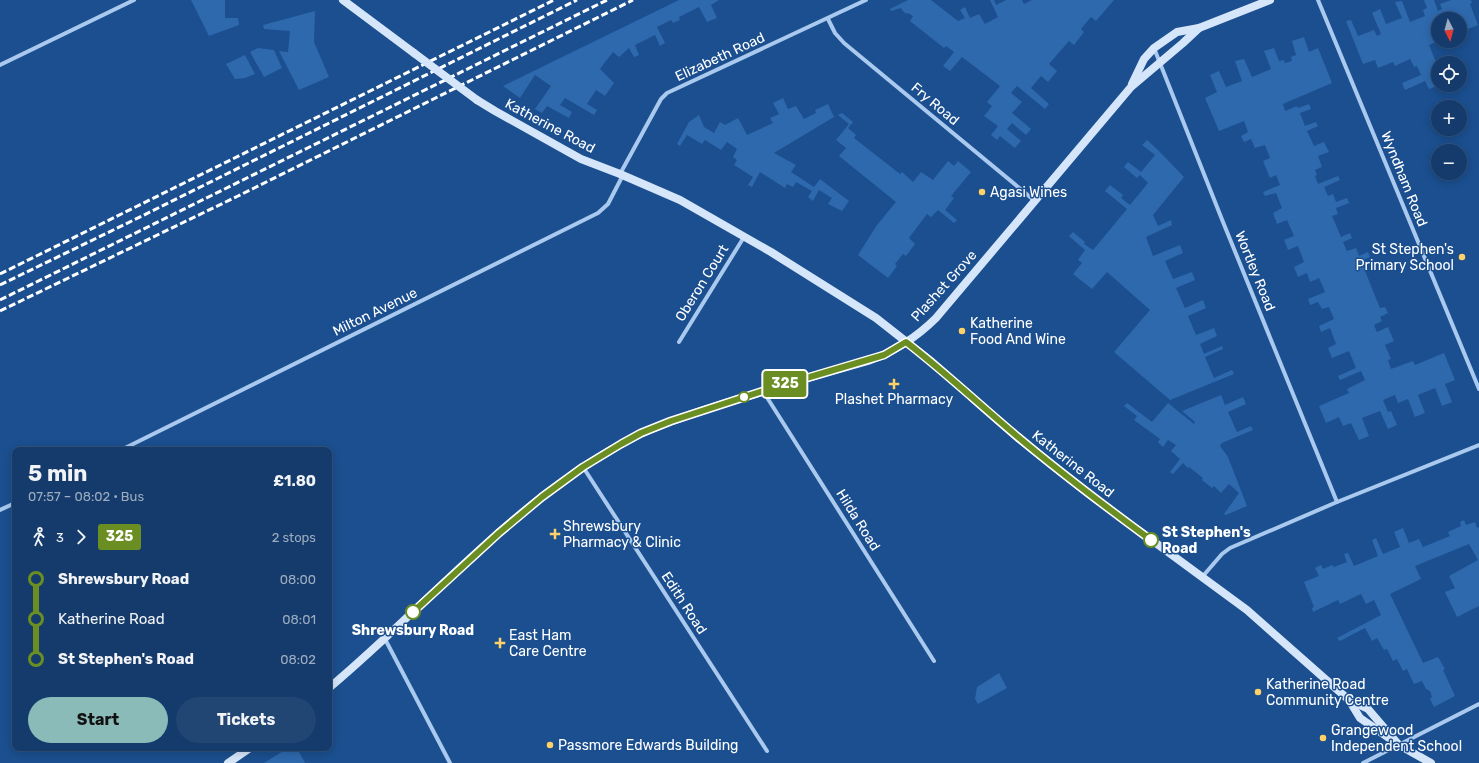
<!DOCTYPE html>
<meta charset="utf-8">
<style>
:root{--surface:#143b6b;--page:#214673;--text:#f1f3f6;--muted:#9dadc1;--line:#33557e;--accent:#8bbbb9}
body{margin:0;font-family:Rubik,sans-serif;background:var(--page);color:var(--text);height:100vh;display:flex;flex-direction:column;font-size:15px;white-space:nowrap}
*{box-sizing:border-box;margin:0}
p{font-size:13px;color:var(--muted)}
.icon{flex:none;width:22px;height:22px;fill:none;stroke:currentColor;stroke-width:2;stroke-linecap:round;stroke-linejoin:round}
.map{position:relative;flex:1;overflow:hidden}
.drawer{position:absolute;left:12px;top:447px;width:320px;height:304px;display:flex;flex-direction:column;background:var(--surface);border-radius:8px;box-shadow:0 2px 10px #0003,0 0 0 1px var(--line)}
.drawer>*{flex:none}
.badge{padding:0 8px;border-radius:3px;font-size:14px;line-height:26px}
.needle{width:26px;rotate:174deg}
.buttons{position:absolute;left:1431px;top:12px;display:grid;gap:8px}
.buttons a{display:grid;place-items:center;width:36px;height:36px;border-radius:50%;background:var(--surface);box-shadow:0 2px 10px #0003,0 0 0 1px var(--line);font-size:20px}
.map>.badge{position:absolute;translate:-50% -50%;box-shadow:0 0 0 2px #fff}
.legs{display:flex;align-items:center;gap:6px;height:44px;padding:0 16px;font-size:13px}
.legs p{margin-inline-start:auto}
.overview{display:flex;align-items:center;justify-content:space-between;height:68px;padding:0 16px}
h1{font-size:22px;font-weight:700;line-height:30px}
.button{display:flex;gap:8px;margin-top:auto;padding:8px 16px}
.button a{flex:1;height:46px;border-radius:24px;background:var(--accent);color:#111;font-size:16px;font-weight:700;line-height:46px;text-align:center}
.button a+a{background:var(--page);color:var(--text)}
ul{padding:0 16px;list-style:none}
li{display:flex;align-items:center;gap:14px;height:40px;font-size:15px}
li i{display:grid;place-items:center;width:6px;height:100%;margin:0 5px;background:currentColor}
li i::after{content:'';width:10px;height:10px;margin:-5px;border:3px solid;border-radius:50%;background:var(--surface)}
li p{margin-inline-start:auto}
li:first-child i{background:linear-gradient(#0000 50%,currentColor 0)}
li:last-child i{background:linear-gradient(currentColor 50%,#0000 0)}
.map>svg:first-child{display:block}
</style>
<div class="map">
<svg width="1479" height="763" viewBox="0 0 1479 763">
<rect width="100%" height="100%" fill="#1b4f8f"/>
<g fill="#2e69ad">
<path d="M191,0h34v18h13l1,7 -30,11z"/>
<path d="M679,0h40l-8,5 6,13 -10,4 -8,-15 -20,10 1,3 -7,3 -2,-3 -14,7 8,16 -5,3 -5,-11 -20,10 4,10 -5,2 -5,-9 -10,9 -6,-5 -13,17 14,14 -9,13 -9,-6 -9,14 10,6 -3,5 -29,-17 -5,7 12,7 -3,6 -22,-12 -5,7 -7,-4 16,-23 -16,-11 -15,23 -17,-12z"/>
<path d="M908,0h23l27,21 7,-3 -5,-8 5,-3 5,11 9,-4 6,10 13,-7 -8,-17h4l2,5 10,-5h16l2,4 8,-4h82l-18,21 -5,-4 -10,12 3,3 -10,13 -5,-4 -20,23 8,7 -9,11 -7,-6 -10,12 18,16 -4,5 -28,-23 -6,7 11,9 -10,11 19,16 -5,6 -14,-12 -5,6 14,12 -6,7 -15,-12 -3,4 -6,-5 7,-9 -14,-10 8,-10 -5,-4 13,-16 -38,-29 -12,14 -7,-5 11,-14 -8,-6 -2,2 -34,-27 3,-5 -5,-3 -2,1 -4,-4 -1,-2 -10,3 -1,-2z"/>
<path d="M1424,0h10l4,11 4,-2 -2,-5 11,-4h20l1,3 -2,1 8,21 -18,7v-13h-22v22l-9,4 9,22v18h2l-11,4 -4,-8 -20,9 -3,-7 19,-8 -4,-9 -3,1 -4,-8 -15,7 -2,-4 -15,6 -3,-8 -12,4 -17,-43 5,-1 7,16 16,-6 3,6 4,-2 -9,-21 8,-4 6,15 16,-6 -7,-16 7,-1 8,21 15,-6 -2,-6 4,-2z"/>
<path d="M315,11l-1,31 15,35 -30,13 -20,-39 9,1 2,-21 -26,-2 -1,-4z"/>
<path d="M1304,37l5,15 9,-4 14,35 -49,21 2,7 12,-5 1,2 11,-4 2,5 -11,4 5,13 11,-4 2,4 -11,5 7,15 10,-4 5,10 -11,4 4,11 -7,3 2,5 -2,1 3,8 20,-8 2,4 -16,7 4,9 5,-2 3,8 11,-4 2,5 -13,5 2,6 -6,2 9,21 9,-4 2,5 -9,4 4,9 9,-3 3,8 9,-4 2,5 -9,4 19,47 5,-1 3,6 -8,4 2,4 -8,4 3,7 11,-5 6,14 -9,4 6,14 -3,1 3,9 22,-8 2,4 29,-12 11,27 -10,4 7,18 -10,4 -7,-18 -17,7 7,18 -10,4 -7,-18 -10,4 -3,-8 -12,5 5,12 3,-1 6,14 -9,4 -8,-18 -18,7 7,18 -10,4 -8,-17 -8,3 -4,-9 -13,6 -7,-17 30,-13 -2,-4 18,-9 -4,-9 -21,9 -2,-4 18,-8 -7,-17 -17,7 -4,-10 8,-4 -6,-16 -9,4 -2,-6 15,-7 -5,-12 -7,2 -4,-7 -8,3 -2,-6 17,-7 -6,-14 -9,4 -3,-9 -9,4 -4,-10 10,-5 -6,-16 -10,4 -4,-10 10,-4 -7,-16 -10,4 -4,-11 9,-5 -6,-15 -11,3 -2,-4 17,-7 -4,-10 -6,3 -7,-17 7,-3 -5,-13 -10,3 -4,-9 -7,3 -3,-6 7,-4 -4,-11 -25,10 -14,-33 12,-6 -7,-17 9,-4 7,16 16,-6 -7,-20 9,-2 8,18 19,-8 -7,-18 10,-3 5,13 5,-1 1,3 7,-2 -1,-4 5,-2 -4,-14z"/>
<path d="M258,48l16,2 8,18 -18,9 -14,-25z"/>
<path d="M245,55l10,19 -10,4 -10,1 -9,-15z"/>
<path d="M783,98l5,11 8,-3 8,13 12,-6 -1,-3 13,-6 6,13 -60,36 22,12 -5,7 23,15 6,-8 29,22 -7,10 -14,-7 4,-6 -13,-8 -6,11 -5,-4 4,-6 -16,-9 -3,5 -6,-3 -2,4 -25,-16 -8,15 -4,-2 5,-8 -19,-12 3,-5 -4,-3 4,-8 -10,-7 -6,8 -16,-10 -3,4 -15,-9 -7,11 -3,-2 12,-22 10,-7 5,12 10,6 6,-11 5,3 13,-7 9,17 26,-12 -3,-5 9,-4 -6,-11z"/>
<path d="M842,113l11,9 -5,6 8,7 -2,3 46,36 2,-2 11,10 8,-10 12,8 15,-19 6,5 4,-5 13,11 -20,24 3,2 -9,12 12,10 -3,3 -16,-13 -7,7 -4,-3 -18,24 6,6 -9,12 -3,-2 -8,10 2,2 -9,12 -30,-23 19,-30 19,-23 -57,-46 7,-8 -10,-8 13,-16 -11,-9z"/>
<path d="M1147,140l11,10 26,27 -31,38 5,11 13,-6 1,5 -26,12 7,19 27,-11 3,8 -18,8 8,18 19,-7 3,8 -19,8 9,20 18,-8 3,8 -18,8 8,19 18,-7 3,8 -17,8 4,10 18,-8 1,3 -18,8 9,21 18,-8 2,4 -64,26 -56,-48 36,-42 -43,-38 -15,17 -19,-15 9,-11 -4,-3 7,-10 -16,-14 4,-4 12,10 -1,2 9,6 34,-41 -22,-18 5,-6 13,10 -2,3 9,7 18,-22 -8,-8 -3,3 -13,-11 4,-5 13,10 14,-17 -13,-10z"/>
<path d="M1221,395l4,10 18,-8 3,7 -18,8 9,20 14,-6 2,4 -31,13 -2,3 8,11 19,49 -21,9 -2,-1 15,-21 -10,-9 -8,9 -7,-7 -2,2 -10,-8 1,-2 -14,-11 -1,1 -5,-5 -10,11 -3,-2 10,-13 -9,-8 5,-6 -8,-5 -5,7 -5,-5 2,-3 -26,-19 3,-4 -13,-10 3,-3 25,19 16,-19 26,21 1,-2 -13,-11z"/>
<path d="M1464,520l2,5 9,-3 2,6 2,-1v79l-22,11 -12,-25 10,-4 -6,-12 29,-16 -9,-16 -54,22 6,13 -31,15 33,69 15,-6 7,12 -2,1 12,26 -21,11 -4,-8 2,-2 -2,-6 -4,-2 -4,-8 -8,3 -7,-15 -4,2 -6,-12 -4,2 -6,-12 -3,1 -7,-12 -5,3 -7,-13 -25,13 -3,-3 44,-23 -7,-15 -8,4 -5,-10 -21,10 -2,-4 -25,12 -1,-4 2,-1 -10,-25 15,-6 -4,-8 6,-3 2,4 9,-4 2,2 13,-5 -3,-8 4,-1 6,13 24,-10 -6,-16 4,-2 7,16 17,-7 -6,-15 9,-4 6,15 10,-4 4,8 27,-11 -2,-4 13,-6 -1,-4z"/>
<path d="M999,673l8,15 -29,16 -3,-5 2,-12z"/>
<path d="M288,748h9l8,15h-41z"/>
</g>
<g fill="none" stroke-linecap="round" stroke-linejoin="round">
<g stroke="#a9c9ee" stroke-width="4">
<path d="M1318,0l161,389"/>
<path d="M828,19l7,14 9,10 191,158"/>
<path d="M1154,48l69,174 114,280"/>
<path d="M0,65l134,-65"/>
<path d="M620,174l41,-75 6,-6 199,-93"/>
<path d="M679,342l65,-105"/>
<path d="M766,390l2,9 166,262"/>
<path d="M121,450l477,-237 10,-9 15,-29"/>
<path d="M583,467l184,284"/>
<path d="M0,510l15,-7"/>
<path d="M1203,576l19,-22 8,-6 107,-46 142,-57"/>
<path d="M385,639l65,124"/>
<path d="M1363,763l116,-59"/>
</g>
<g stroke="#d6e6fa" stroke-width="8">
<path d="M343,0l71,53"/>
<path d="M1132,84l12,-25 10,-11 23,-16 22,-4 71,-28"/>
<path d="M477,100l18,11 86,48 39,15 60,26 91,52 105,66 56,44 86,76 71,56 158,116 102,90 19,9 31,36"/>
<path d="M329,688c97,-81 180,-182 292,-244 28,-16 59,-26 89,-36 53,-17 105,-32 158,-47 25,-9 49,-24 68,-43l195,-231 52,-44 16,-15"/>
<path d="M1349,700l11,18 39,27 32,18"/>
<path d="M228,763l22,-15"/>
</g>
<g stroke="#fff" stroke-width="3" stroke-dasharray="7 3" stroke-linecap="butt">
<path d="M0,274l554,-274"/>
<path d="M0,285l142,-69 435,-216"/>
<path d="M0,300l607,-300"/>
<path d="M0,311l238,-115 395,-196"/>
</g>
<path stroke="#d6e6fa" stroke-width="8" d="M414,53l63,47"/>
</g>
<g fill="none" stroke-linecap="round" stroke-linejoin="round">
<g stroke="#fff" stroke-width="9">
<path id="line-1" d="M413,612l86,-79 43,-36 41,-30 38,-23 20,-11 30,-12 95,-31 118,-35 22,-13c39,30 75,64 112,95 43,36 88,70 133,103"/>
</g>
<use href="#line-1" stroke="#6b8e23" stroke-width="6"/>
</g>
<g fill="#ffd166" stroke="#1b4f8f" stroke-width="1.5">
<circle cx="982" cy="192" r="4"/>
<circle cx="1462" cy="257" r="4"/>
<circle cx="962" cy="331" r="4"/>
<path d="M892 378h4v4h4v4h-4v4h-4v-4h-4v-4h4z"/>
<path d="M553 528h4v4h4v4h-4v4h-4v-4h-4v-4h4z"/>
<path d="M498 637h4v4h4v4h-4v4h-4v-4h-4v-4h4z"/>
<circle cx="1258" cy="692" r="4"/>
<circle cx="1323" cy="738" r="4"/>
<circle cx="550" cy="745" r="4"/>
</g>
<g fill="#fff" stroke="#6b8e23" stroke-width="2">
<circle cx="744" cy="397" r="5"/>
<circle cx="1151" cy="540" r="7"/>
<circle cx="413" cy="612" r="7"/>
</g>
<g text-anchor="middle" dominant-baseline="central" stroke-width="3" stroke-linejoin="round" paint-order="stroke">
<g font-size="14" fill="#fff" stroke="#1b4f8f">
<text transform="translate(720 57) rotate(-25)">Elizabeth Road</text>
<text transform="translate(935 104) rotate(40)">Fry Road</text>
<text transform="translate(550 126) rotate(28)">Katherine Road</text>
<text transform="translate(1404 179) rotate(68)">Wyndham Road</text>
<text transform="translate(1255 271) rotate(68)">Wortley Road</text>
<text transform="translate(702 283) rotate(-58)">Oberon Court</text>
<text transform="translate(944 286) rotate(-48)">Plashet Grove</text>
<text transform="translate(375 312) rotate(-26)">Milton Avenue</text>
<text transform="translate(1073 464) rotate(38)">Katherine Road</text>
<text transform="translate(858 520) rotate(58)">Hilda Road</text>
<text transform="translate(684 603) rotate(57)">Edith Road</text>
</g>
<g font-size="14" fill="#fff" stroke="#1b4f8f" text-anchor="start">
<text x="990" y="192">Agasi Wines</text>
<text x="1454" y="249" text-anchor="end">St Stephen's<tspan x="1454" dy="16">Primary School</tspan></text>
<text x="970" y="323">Katherine<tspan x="970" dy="16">Food And Wine</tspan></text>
<text x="894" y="399" text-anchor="middle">Plashet Pharmacy</text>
<text x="563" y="526">Shrewsbury<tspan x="563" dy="16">Pharmacy &amp; Clinic</tspan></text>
<text x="509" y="635">East Ham<tspan x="509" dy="16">Care Centre</tspan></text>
<text x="1266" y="684">Katherine Road<tspan x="1266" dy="16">Community Centre</tspan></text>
<text x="1331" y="730">Grangewood<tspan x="1331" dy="16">Independent School</tspan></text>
<text x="558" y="745">Passmore Edwards Building</text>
</g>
<g font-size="14" font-weight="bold" fill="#fff" stroke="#1b4f8f" text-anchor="start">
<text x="1162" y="532">St Stephen's<tspan x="1162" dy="16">Road</tspan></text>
<text x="413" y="630" text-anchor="middle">Shrewsbury Road</text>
</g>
</g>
</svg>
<div class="buttons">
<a><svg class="needle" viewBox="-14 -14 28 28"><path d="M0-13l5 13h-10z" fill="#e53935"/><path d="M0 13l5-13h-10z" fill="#9dadc1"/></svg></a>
<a><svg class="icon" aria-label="locate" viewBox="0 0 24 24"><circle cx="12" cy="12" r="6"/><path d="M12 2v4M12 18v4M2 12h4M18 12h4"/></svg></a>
<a>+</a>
<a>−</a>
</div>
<b class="badge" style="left:785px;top:384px;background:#6b8e23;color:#fff">325</b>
<section class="drawer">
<div class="overview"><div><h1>5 min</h1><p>07:57 – 08:02 · Bus</p></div><b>£1.80</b></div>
<div class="legs"><svg class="icon" aria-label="walk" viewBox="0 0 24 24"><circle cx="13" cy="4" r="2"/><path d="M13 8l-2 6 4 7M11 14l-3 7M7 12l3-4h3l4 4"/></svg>3<svg class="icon" aria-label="forward" viewBox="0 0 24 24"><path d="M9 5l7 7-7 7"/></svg><b class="badge" style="background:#6b8e23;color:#fff">325</b><p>2 stops</p></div>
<ul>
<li><i style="color:#6b8e23"></i><b>Shrewsbury Road</b><p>08:00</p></li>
<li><i style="color:#6b8e23"></i><span>Katherine Road</span><p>08:01</p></li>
<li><i style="color:#6b8e23"></i><b>St Stephen's Road</b><p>08:02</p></li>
</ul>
<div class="button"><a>Start</a><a>Tickets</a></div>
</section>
</div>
